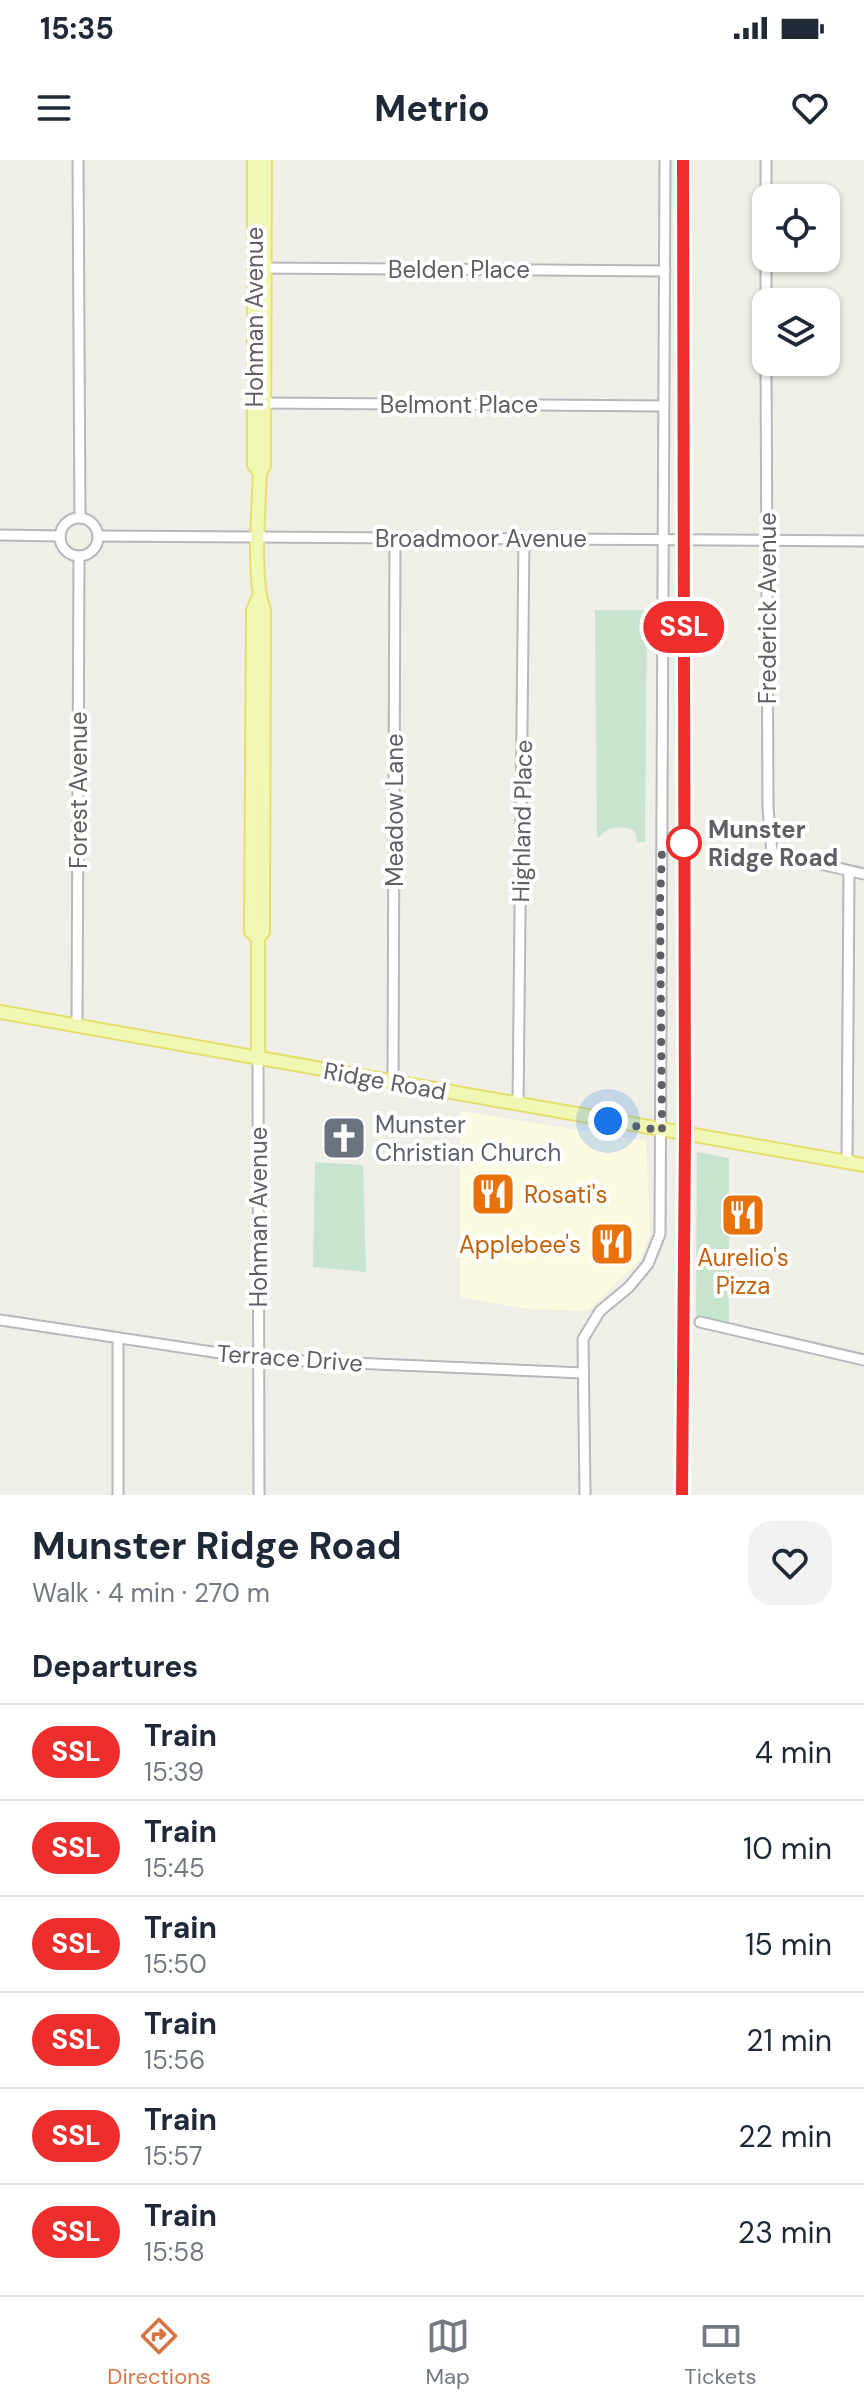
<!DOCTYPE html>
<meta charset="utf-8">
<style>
:root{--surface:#fff;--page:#f2f2f3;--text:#1f2937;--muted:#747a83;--line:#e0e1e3;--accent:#d77645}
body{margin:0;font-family:"DM Sans",sans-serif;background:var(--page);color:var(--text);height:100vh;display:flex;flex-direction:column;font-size:30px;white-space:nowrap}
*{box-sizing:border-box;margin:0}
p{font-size:26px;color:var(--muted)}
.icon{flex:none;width:44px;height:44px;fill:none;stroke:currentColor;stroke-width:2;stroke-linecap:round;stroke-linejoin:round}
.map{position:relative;height:1335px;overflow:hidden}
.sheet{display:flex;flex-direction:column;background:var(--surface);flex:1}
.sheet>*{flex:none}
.badge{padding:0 16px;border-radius:26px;font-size:28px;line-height:52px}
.fabs{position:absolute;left:752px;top:24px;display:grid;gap:16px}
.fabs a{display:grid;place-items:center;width:88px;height:88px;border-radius:16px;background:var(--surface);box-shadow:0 2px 6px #0004;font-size:40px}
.you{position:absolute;width:40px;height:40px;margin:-20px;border:6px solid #fff;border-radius:50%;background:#1a73e8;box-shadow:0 0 0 12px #1a73e833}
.map>.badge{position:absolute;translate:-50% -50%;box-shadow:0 0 0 4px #fff}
h2{padding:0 32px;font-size:30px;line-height:72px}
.round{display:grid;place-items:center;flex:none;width:84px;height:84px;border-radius:24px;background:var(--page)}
.headline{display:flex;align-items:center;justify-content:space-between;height:136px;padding:0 32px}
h1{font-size:38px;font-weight:700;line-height:60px}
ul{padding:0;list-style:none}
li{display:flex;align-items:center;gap:24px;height:96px;padding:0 32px;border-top:2px solid var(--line)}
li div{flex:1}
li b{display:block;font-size:30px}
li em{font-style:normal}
li .badge{min-width:88px;font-weight:700;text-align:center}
.status{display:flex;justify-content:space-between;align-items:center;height:56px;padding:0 40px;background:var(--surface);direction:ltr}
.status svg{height:22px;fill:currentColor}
header{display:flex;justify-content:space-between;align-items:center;height:104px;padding:0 32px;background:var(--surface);font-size:36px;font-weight:700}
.menu{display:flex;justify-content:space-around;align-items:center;height:112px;border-top:2px solid var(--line);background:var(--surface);font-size:22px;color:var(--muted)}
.menu a{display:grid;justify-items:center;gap:4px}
.menu .current{color:var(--accent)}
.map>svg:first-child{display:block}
</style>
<div class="status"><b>15:35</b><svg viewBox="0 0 49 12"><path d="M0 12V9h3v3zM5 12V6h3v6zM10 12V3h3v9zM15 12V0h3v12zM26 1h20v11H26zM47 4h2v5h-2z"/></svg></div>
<header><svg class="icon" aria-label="menu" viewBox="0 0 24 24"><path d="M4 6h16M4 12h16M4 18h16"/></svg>Metrio<svg class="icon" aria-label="heart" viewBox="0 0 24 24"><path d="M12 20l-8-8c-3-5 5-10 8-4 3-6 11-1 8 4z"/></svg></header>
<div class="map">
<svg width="864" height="1335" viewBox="0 0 864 1335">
<rect width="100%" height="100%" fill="#efefe7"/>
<path fill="#fafbe1" d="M460,951l186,30 4,93 -10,26 -52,51 -62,-2 -66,-12z"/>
<g fill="#c7e4ce">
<path d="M595,450h52l-2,232h-8l-2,-11c-10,-5 -29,-6 -35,6h-3z"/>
<path d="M697,992l32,6v169l-33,-8z"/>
<path d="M315,1002l48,3 3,107 -53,-5z"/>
</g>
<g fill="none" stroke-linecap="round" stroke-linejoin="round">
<g stroke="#b7b7bc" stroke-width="13">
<g id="minor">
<path d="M78,0l2,357"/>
<path d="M766,0v80"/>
<path d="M766,98v44"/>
<path d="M260,108l405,3"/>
<path d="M766,202l2,446 4,45 92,21"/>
<path d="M261,243l402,3"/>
<circle cx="79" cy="377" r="19"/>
<path d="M0,375l60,1"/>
<path d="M98,376l766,5"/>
<path d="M77,865l2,-469"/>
<path d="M258,899l1,436"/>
<path d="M393,923l2,-546"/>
<path d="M518,945l6,-567"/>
<path d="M847,1002l2,-290"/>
<path d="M0,1160l259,39 324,14"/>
<path d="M700,1162l164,38"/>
<path d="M118,1335v-156"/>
<path d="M585,1335l-2,-156 17,-28 29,-24 19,-23 12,-30 5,-1074"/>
</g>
</g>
<g stroke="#e3e06c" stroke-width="16">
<g id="major">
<path d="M254,0v305l6,7"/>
<path d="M258,778l-7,-6 2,-321 6,-15"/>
<path d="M0,852l864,153"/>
<path d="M258,899v-121l5,-6 1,-322c-12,-32 -5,-102 -4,-138l4,-6 1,-306"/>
</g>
</g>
<use href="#minor" stroke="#fff" stroke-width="9"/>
<use href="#major" stroke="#f0f7b5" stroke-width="12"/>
<g stroke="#b7b7b8" stroke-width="6">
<path id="rail" d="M682,1335l3,-361 -2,-974"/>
</g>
<use href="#rail" stroke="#fff" stroke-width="3" stroke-dasharray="9" stroke-linecap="butt"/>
</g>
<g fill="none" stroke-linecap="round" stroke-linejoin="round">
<g stroke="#fff" stroke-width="18">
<path id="line" d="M682,1335l3,-361 -2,-974"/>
</g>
<use href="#line" stroke="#ee2e2d" stroke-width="12"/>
<path stroke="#5f6066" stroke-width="8" stroke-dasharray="0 14.4" d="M608,961l54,10 -2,-227 2,-54 22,-7"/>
</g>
<defs>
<g id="church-square" transform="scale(2.3)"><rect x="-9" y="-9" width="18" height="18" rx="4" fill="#6b7280" stroke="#fff"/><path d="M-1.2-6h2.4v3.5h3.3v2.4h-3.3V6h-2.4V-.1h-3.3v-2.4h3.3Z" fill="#fff"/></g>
<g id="restaurant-square" transform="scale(2.3)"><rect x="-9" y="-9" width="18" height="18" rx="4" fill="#e8710a" stroke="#fff"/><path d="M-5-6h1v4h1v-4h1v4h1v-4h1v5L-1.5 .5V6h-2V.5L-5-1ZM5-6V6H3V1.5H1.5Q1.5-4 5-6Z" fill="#fff"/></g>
</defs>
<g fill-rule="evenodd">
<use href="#church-square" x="344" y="978"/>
<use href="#restaurant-square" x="493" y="1034"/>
<use href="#restaurant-square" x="743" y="1055"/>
<use href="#restaurant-square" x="612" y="1084"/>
</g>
<circle fill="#fff" stroke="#ee2e2d" stroke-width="4" cx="684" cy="683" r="16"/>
<g text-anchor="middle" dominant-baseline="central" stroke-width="8" stroke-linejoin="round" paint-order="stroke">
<g font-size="24" fill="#5f6066" stroke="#fff">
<text x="459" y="109">Belden Place</text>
<text transform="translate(254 157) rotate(-90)">Hohman Avenue</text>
<text x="459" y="244">Belmont Place</text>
<text x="481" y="378">Broadmoor Avenue</text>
<text transform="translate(767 448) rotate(-90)">Frederick Avenue</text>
<text transform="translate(78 630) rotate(-90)">Forest Avenue</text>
<text transform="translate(394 650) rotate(-90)">Meadow Lane</text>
<text transform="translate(522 661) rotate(-89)">Highland Place</text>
<text transform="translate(385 921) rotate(10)">Ridge Road</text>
<text transform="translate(258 1057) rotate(-90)">Hohman Avenue</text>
<text transform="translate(290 1198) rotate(4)">Terrace Drive</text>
</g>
<g font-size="24" font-weight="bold" fill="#5f6066" stroke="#fff" text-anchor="start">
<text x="708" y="669">Munster<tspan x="708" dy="28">Ridge Road</tspan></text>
</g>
<g font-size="24" fill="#5b616d" stroke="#fff" text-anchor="start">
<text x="375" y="964">Munster<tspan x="375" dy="28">Christian Church</tspan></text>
</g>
<g font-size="24" fill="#c56008" stroke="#fff" text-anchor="start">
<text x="524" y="1034">Rosati's</text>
<text x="581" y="1084" text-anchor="end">Applebee's</text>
<text x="743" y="1097" text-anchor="middle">Aurelio's<tspan x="743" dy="28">Pizza</tspan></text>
</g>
</g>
</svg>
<div class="fabs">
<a><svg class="icon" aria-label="locate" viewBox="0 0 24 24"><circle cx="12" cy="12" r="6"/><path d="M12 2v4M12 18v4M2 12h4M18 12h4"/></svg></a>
<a><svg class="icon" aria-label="layers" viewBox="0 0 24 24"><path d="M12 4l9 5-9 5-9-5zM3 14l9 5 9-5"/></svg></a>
</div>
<div class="you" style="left:608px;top:961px"></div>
<b class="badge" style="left:684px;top:467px;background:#ee2e2d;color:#fff">SSL</b>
</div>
<section class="sheet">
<div class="headline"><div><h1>Munster Ridge Road</h1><p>Walk · 4 min · 270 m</p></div><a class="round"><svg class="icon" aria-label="heart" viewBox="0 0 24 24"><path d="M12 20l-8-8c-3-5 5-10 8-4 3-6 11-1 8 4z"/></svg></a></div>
<h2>Departures</h2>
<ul>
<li><span class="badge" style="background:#ee2e2d;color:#fff">SSL</span><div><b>Train</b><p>15:39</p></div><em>4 min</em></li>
<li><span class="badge" style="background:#ee2e2d;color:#fff">SSL</span><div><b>Train</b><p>15:45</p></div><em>10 min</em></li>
<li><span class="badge" style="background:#ee2e2d;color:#fff">SSL</span><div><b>Train</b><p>15:50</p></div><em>15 min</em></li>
<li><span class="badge" style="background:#ee2e2d;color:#fff">SSL</span><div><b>Train</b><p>15:56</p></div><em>21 min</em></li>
<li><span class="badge" style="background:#ee2e2d;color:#fff">SSL</span><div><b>Train</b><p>15:57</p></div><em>22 min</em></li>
<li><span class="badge" style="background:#ee2e2d;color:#fff">SSL</span><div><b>Train</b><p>15:58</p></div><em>23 min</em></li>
</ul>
</section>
<nav class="menu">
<a class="current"><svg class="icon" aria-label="directions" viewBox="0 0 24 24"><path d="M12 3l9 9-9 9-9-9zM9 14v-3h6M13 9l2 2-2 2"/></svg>Directions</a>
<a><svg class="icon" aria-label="map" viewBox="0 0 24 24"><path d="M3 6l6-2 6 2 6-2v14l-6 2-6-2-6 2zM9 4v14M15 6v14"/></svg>Map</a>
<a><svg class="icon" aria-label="tickets" viewBox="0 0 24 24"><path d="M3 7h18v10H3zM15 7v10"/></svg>Tickets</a>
</nav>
